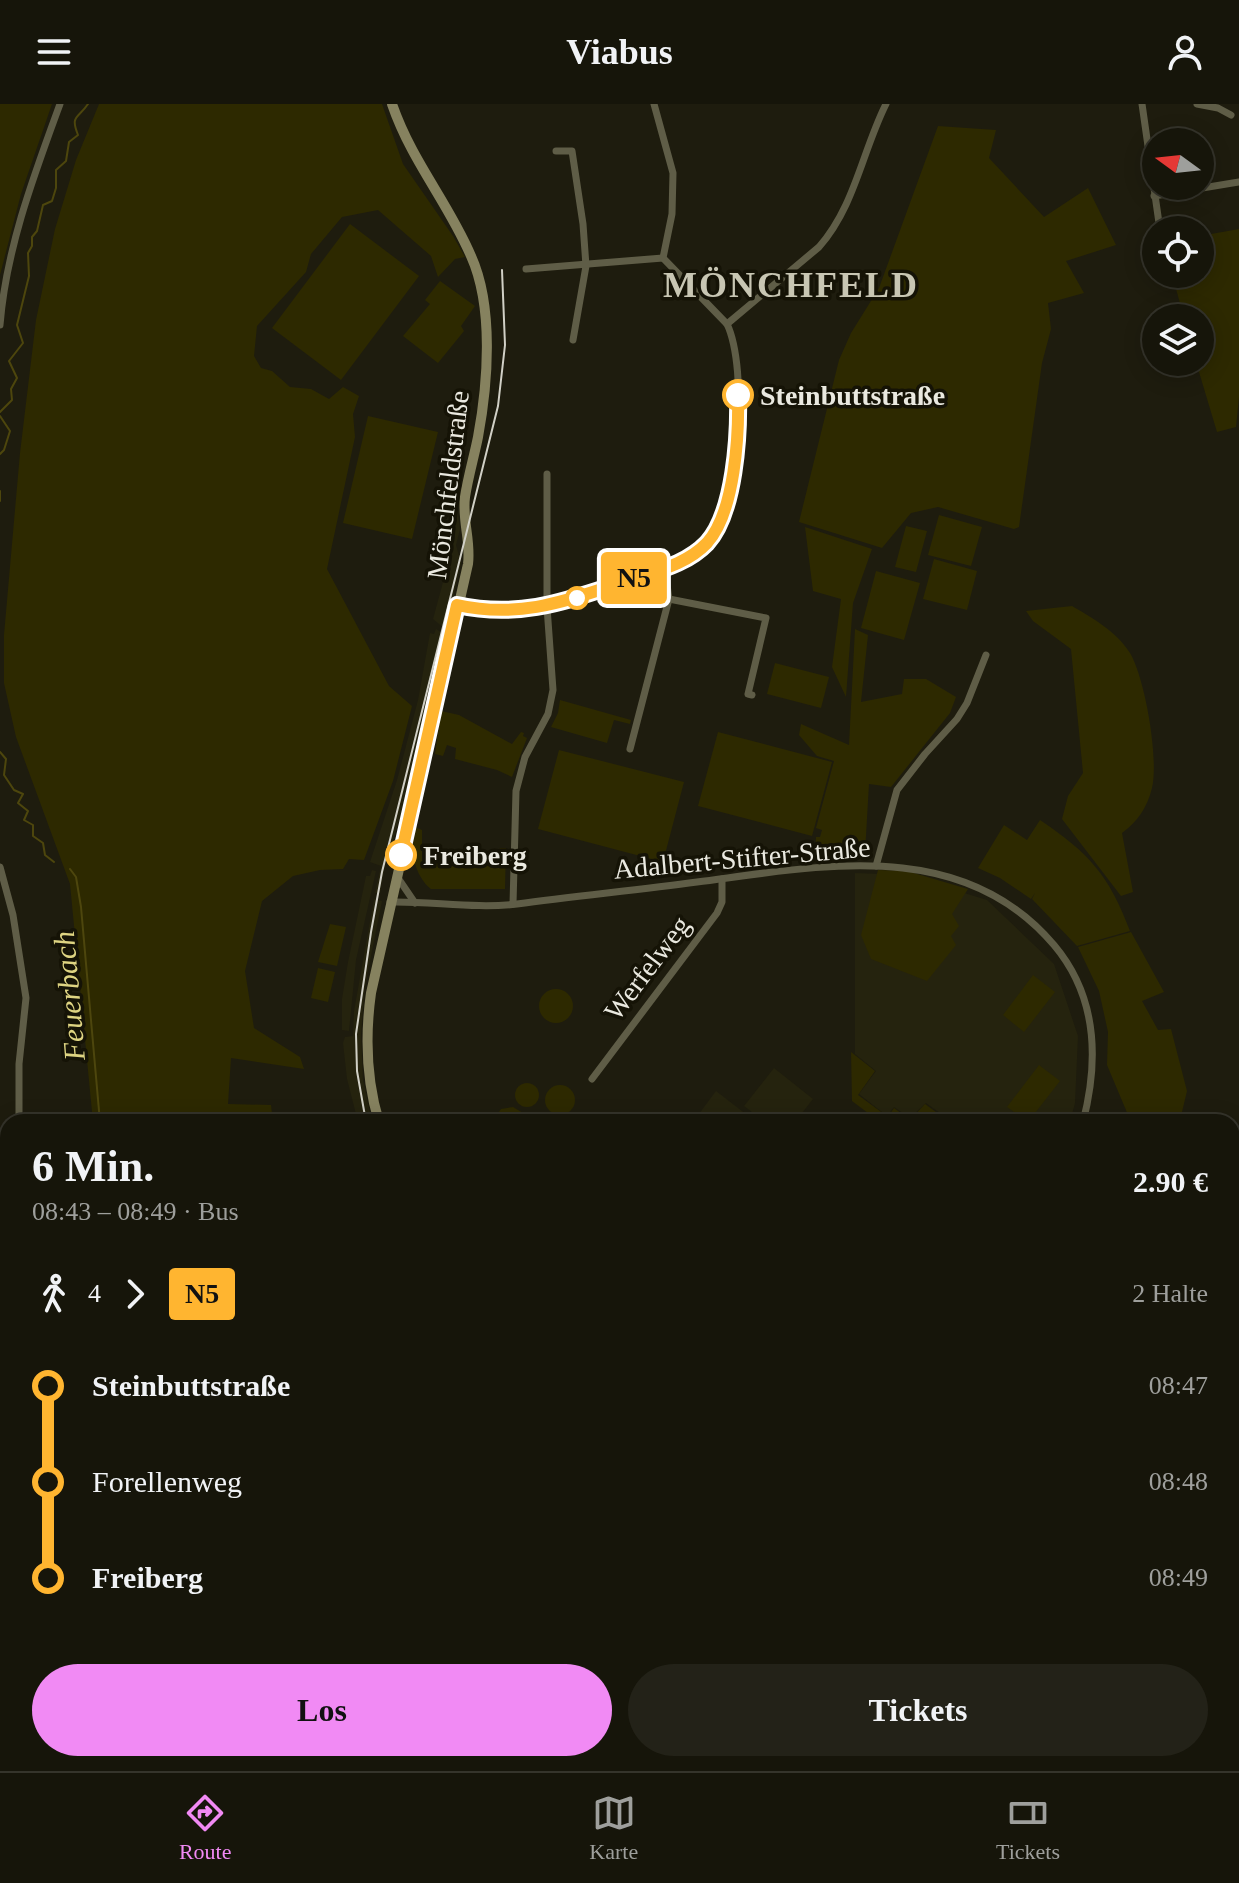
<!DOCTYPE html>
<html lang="de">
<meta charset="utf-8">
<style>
:root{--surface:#16150a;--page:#232218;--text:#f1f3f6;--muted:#9e9f9c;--line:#35342b;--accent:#f18af4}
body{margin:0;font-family:Georgia,serif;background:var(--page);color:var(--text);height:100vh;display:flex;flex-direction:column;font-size:30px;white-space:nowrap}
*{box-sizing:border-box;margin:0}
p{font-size:26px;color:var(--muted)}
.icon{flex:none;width:44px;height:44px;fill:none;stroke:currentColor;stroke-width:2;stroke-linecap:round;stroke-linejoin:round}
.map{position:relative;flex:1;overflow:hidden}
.panel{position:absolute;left:0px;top:1010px;width:1240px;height:658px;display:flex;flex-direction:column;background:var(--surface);border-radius:24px 24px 0 0;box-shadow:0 4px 20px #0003,0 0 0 2px var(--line)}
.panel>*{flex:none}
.badge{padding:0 16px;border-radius:6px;font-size:28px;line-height:52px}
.needle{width:52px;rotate:285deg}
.tools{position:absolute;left:1142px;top:24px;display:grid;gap:16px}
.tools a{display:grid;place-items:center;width:72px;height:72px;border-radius:50%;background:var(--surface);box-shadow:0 4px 20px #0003,0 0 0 2px var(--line);font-size:40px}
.map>.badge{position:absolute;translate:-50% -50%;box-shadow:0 0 0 4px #fff}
.legs{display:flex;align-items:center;gap:12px;height:88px;padding:0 32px;font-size:26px}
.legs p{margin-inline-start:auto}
.summary{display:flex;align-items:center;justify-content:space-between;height:136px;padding:0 32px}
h1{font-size:44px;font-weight:700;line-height:60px}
.primary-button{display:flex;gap:16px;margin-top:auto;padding:16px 32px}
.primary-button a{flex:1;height:92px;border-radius:48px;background:var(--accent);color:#111;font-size:32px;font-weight:700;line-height:92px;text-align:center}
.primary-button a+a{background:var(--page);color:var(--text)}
ul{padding:0 32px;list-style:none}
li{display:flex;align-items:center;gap:28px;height:96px;font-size:30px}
li i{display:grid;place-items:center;width:12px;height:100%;margin:0 10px;background:currentColor}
li i::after{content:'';width:20px;height:20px;margin:-10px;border:6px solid;border-radius:50%;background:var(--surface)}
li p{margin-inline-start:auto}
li:first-child i{background:linear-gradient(#0000 50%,currentColor 0)}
li:last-child i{background:linear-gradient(currentColor 50%,#0000 0)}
header{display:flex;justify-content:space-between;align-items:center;height:104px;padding:0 32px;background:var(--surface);font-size:36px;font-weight:700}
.tab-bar{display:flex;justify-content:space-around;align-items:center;height:112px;border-top:2px solid var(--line);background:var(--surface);font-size:22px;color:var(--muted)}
.tab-bar a{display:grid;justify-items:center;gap:4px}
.tab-bar .active{color:var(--accent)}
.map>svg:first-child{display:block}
</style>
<header><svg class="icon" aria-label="menu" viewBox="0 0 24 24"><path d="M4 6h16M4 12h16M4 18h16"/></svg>Viabus<svg class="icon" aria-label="person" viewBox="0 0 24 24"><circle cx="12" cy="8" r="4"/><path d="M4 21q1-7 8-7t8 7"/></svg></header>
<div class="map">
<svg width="1239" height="1667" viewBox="0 0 1239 1667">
<rect width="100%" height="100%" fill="#1e1c0e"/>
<g fill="#25230e">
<path d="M462,368l-5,35 3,22 -4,16 5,18 -13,57h-2l-2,8 -11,-9 22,-81v-36z"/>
<path d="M436,525l9,6 -36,157 -23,69 -6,32h-5l6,-27 -11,-4 27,-82 21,-80 12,-67 4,1z"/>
<path d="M372,766l4,1 -20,89 -7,71 -7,-1v-31l6,-37 18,-86h4z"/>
<path d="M855,769l51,2 81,25 67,64 24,72 -3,67 -5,19h-125l2,-4 -21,-15 -16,15 -16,-11 -7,9 -28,-22 17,-23 -21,-17z"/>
<path d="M374,795l8,2 -17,85 -4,48 2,46 9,42h-14l-11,-43 -4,-36 2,-6 8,-1 1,-25z"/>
<path d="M774,964l39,31 -18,23h-30l-21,-16z"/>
<path d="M716,987l40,31h-63z"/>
</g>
<g fill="#2d2900">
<path d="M0,0h52l-31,90 -21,81z"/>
<path d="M99,0h283l21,60 50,72 12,21 -10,2 -17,18 -7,-21 -53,-46 -36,7 -31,37 -5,18 -49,54 -3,30 7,12 11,3 18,16 21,2 18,10 14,-12 16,9 -6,18 2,23 -28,132 62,117 23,20 -19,75 -29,79 -15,-1 -6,10 -23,1 -27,6 -31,25 -17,70 9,57 46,29 4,12 -73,-11 -3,46 43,1 2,17h-180l-23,-238 -54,-147 -12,-54v-48l16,-182 16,-133 19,-91 21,-69z"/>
<path d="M938,22l58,4 -7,28 55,59 44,-29 28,57 -50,16 18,32 -36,10 3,26 -9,34 -23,164 -5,2 -76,-22 -27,6 -29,35 -83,-26 40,-162 12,-27 28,-45z"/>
<path d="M350,120l69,52 -78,104 -69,-52z"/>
<path d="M1239,125v168l-3,30 -19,5 -21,-70h4v-44h-16l-12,-44h28v-16l2,-1 -2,-21z"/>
<path d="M440,177l35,25 -14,20 3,5 -26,32 -35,-27 27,-32 -5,-4z"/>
<path d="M368,312l70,16 -26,107 -69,-16z"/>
<path d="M939,411l43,12 -11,39 -43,-11z"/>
<path d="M906,422l21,5 -11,41 -21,-5z"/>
<path d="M805,423l67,22 -19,54 -7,94 -14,-30 9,-68 -28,-8z"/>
<path d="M934,455l43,12 -10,39 -44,-11z"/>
<path d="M876,467l44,12 -16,57 -43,-12z"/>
<path d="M1072,502c22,13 44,25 58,47 15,25 29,106 22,135 -5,20 -14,33 -30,45l11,59 -12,4 -59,-77 6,-23 15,-23 -12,-124 -38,-28 -7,-10z"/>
<path d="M855,525l13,6 -7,67 41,-8 2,-15h22l30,18 -6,16 -59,74 -22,-3 -4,69 -50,3 1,-19h4l2,-7 -6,-2 18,-67 -17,-5 -18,-21 2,-11 48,21z"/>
<path d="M775,559l54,14 -8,31 -54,-14z"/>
<path d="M560,596l71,20 -1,4 -16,-4 -7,23 -56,-16 7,-14z"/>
<path d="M441,607l18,4 53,29 9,-12 3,1 -1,3 4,2 -15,39 -15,-7 -42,-11 1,-11 -9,-3 -4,11 -8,-2z"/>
<path d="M718,628l114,30 -20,74 -114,-30z"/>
<path d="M559,646l125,32 -21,80 -125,-33z"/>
<path d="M1040,716c49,33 69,55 90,111l-53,15 -45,-47 3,-6 -4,6 -31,-21 -22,-10 26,-43 23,15z"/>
<path d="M415,723l7,3v30l23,5 3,-5 22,3 3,-5 20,5 7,-15h6l-1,41h-74c-16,-12 -24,-44 -16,-62z"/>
<path d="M878,766l29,1 61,18 -16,25 7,12 -8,10 5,9 -29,36 -56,-22 -10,-24z"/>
<path d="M330,820l16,3 -9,39 -19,-4z"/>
<path d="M1131,828l33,60 -22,9 16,29 13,-1 16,62 -5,21 -47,10h-4l-24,-57 1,-33 -9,-41 -21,-44z"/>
<path d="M318,864l17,4 -7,30 -17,-4z"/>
<path d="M1033,871l22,17 -31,40 -21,-17z"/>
<circle cx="556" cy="902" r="17"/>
<path d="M851,948l24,19 -17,24 30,22 6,-9 16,12 15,-16 15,11 -5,7h-55l-28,-21z"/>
<path d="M1039,961l21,16 -32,41 -21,-15z"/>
<circle cx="527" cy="991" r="12"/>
<circle cx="560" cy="996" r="15"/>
<path d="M513,1003l10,6 6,9h-37l9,-13z"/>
<path d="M8,1162v132h-6l-2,-131z"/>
<path d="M0,1516l8,8v136h53l2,7h-63z"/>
<path d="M1239,1538v64l-7,12v-66z"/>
<path d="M378,1660h98l4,7h-100z"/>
</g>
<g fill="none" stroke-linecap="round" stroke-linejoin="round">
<g stroke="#4d460d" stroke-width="2">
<path d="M0,308l12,-12 -1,-11 6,-11 -8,-17 14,-18 -6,-18 12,-49 -1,-23 4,-7v-9l5,-6 6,-26 9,-4 4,-13v-18l10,-9 3,-19 9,-7c-8,-20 0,-16 10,-31"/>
<path d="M0,312l10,15 -6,19 -4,4"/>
<path d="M0,387v10"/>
<path d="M0,648l6,7 -2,16 10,15 9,4 -5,9 10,8 -4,9 9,5v11l10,7 2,12 9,7"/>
<path d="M70,765l6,8 5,30 19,215"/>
<path d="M382,1660l1,7"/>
<path d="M273,1667l6,-7"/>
</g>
<g stroke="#5f5d47" stroke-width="7">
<path d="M1142,0l18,126"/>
<path d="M1197,0l21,4 13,7"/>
<path d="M556,47h16l11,73 3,42 -13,74"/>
<path d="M1154,92l85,-14"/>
<path d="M526,165l137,-11"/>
<path d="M727,220l92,-77c36,-41 43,-95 67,-143"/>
<path d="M0,221c6,-76 34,-150 60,-221"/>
<path d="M669,495l97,19 -18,76 4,1"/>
<path d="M457,501c67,15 117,-7 179,-27 24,-8 51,-15 70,-35 35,-36 42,-175 21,-219l-64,-66 9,-44 1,-41 -19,-69"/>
<path d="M630,645l39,-150 -4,-29"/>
<path d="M876,762l21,-76 28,-36 32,-35 10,-16 19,-48"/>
<path d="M0,763l13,48 13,83 -7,66v58"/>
<path d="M398,774l17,25"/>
<path d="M390,798c41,-1 85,7 127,2 60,-8 120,-14 180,-22 124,-16 265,-46 357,63 43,51 45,115 29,177"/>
<path d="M513,800l3,-113 9,-34 23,-43 5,-24 -6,-83v-133"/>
<path d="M592,975l125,-166 5,-11v-23"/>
<path d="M1232,1427l7,10"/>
<path d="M1232,1624l7,-12"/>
<path d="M1232,1626l7,5"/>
<path d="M170,1660l2,7"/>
<path d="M874,1660l3,7"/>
<path d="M992,1660l7,7"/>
<path d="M1195,1667l6,-7"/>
</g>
<g stroke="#86825f" stroke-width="10">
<path d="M379,1018c-13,-43 -14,-86 -8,-129l97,-429c3,-23 -6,-44 -3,-67 3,-20 9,-40 13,-60 10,-54 16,-130 -7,-181 -23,-54 -59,-94 -79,-152"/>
<path d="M959,1660l3,7"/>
</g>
<g stroke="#d1d0c6" stroke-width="2">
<path d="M366,1018l-9,-51 -1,-37 15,-102 11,-60 116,-466 7,-61 -3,-75"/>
<path d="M945,1660l3,7"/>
</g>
</g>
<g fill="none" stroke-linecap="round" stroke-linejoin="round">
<g stroke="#fff" stroke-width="18">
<path id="line-1" d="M401,751l56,-250c68,15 116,-7 179,-27 24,-8 52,-15 71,-35 28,-31 32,-108 31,-148"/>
</g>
<use href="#line-1" stroke="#ffb530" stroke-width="12"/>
</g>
<g fill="#fff" stroke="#ffb530" stroke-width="4">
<circle cx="738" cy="291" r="14"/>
<circle cx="577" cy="494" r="10"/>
<circle cx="401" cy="751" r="14"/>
</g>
<g text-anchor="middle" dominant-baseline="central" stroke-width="7" stroke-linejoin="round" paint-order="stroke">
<g font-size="28" font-weight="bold" fill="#eae9e0" stroke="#151306" text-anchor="start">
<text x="760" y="291">Steinbuttstraße</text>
<text x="423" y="751">Freiberg</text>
</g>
<g font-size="28" fill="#eae9e0" stroke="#151306">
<text transform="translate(448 381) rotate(-83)">Mönchfeldstraße</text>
<text transform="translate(742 754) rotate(-5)">Adalbert-Stifter-Straße</text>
<text transform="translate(647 864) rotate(-53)">Werfelweg</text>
</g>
<g font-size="30" font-style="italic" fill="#ded482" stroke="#151306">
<text transform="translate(69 892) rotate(-95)">Feuerbach</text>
</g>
<g font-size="36" font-weight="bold" letter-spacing="2" fill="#c8c6b3" stroke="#151306">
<text x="791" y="181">MÖNCHFELD</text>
</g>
</g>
</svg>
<div class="tools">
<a><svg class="needle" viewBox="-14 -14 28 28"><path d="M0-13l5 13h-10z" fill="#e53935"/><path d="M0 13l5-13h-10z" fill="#9e9f9c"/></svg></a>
<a><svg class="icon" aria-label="locate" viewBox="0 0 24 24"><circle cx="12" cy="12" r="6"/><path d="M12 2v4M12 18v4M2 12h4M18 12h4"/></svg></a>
<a><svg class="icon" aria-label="layers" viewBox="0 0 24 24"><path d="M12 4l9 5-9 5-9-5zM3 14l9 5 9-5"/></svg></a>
</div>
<b class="badge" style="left:634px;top:474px;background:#ffb530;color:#111">N5</b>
<section class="panel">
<div class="summary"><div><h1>6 Min.</h1><p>08:43 – 08:49 · Bus</p></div><b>2.90 €</b></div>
<div class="legs"><svg class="icon" aria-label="walk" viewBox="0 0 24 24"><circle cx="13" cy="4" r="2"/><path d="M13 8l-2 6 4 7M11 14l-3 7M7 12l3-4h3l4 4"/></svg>4<svg class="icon" aria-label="forward" viewBox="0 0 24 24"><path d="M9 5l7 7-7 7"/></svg><b class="badge" style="background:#ffb530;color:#111">N5</b><p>2 Halte</p></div>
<ul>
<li><i style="color:#ffb530"></i><b>Steinbuttstraße</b><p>08:47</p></li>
<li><i style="color:#ffb530"></i><span>Forellenweg</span><p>08:48</p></li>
<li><i style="color:#ffb530"></i><b>Freiberg</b><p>08:49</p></li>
</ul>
<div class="primary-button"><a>Los</a><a>Tickets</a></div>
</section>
</div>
<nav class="tab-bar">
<a class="active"><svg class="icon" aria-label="directions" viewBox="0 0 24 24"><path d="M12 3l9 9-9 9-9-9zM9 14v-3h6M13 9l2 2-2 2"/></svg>Route</a>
<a><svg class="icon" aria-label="map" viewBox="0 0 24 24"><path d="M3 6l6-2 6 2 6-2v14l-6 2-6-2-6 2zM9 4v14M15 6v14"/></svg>Karte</a>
<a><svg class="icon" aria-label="tickets" viewBox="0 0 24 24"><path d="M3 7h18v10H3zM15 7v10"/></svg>Tickets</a>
</nav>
